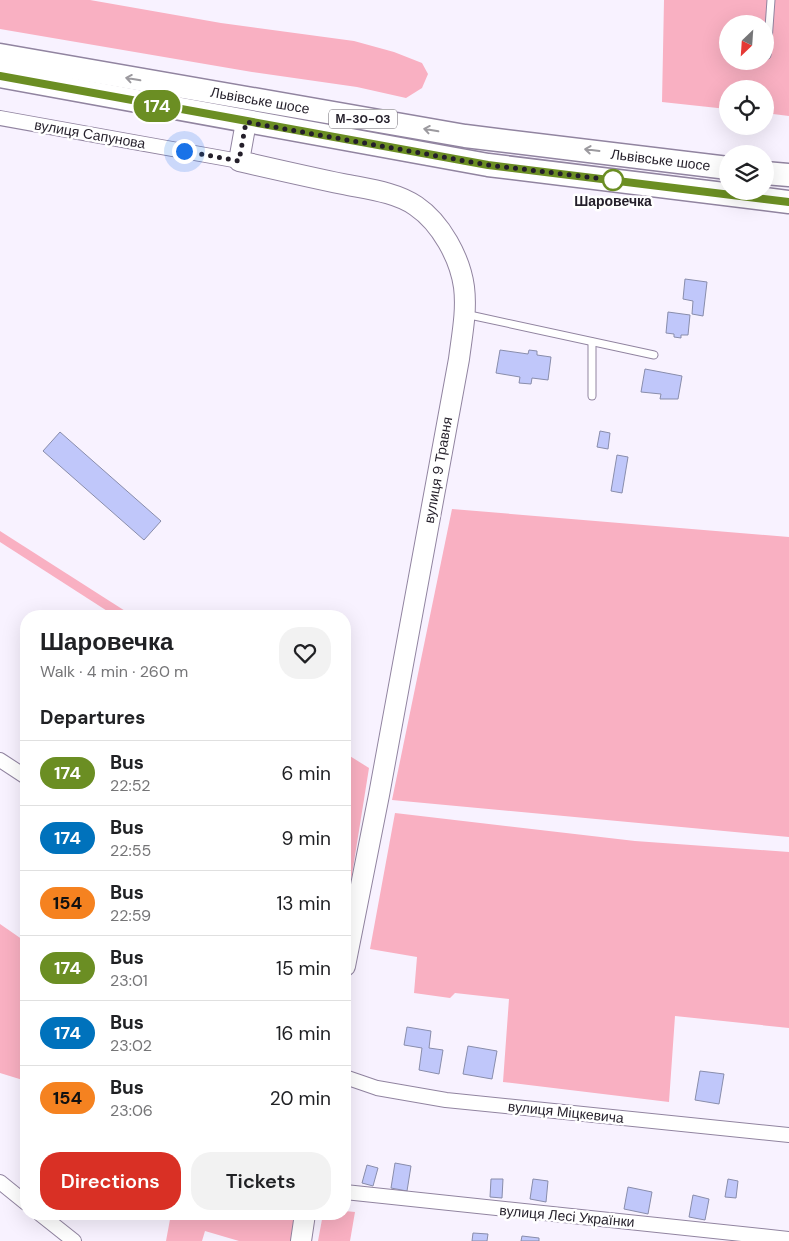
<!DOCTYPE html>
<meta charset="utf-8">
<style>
:root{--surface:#fff;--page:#f2f2f2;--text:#202124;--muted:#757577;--line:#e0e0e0;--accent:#d93025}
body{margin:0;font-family:"DM Sans",sans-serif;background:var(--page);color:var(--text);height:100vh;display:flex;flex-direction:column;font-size:19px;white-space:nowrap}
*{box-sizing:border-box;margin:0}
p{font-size:16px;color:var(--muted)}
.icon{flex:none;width:28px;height:28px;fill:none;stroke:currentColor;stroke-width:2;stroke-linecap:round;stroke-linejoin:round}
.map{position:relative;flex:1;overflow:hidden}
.panel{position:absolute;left:20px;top:610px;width:331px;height:610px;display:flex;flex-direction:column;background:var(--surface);border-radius:20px;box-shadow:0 5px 20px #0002}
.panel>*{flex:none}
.badge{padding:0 10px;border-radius:16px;font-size:18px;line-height:32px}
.needle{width:32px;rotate:205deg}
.controls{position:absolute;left:719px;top:15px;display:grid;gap:10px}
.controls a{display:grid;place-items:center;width:55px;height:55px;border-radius:50%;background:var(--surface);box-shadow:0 5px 20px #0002;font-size:25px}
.you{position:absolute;width:25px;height:25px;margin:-12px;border:4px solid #fff;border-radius:50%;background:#1a73e8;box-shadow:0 0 0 8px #1a73e833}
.map>.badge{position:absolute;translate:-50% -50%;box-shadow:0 0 0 2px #fff}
h2{padding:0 20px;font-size:19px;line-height:45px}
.round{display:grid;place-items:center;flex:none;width:52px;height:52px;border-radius:20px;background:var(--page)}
.summary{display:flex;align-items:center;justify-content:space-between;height:85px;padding:0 20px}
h1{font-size:24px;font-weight:600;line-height:38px}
.primary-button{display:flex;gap:10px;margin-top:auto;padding:10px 20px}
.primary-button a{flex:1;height:58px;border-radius:20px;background:var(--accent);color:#fff;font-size:20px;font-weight:600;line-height:58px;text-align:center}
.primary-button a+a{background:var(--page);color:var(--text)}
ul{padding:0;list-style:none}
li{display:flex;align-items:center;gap:15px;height:65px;padding:0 20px;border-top:1px solid var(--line)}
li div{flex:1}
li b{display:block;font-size:19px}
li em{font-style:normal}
li .badge{min-width:55px;font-weight:700;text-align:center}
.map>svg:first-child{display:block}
</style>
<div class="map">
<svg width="789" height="1241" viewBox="0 0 789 1241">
<rect width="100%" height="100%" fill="#f8f2ff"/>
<g fill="#f9b0c2" fill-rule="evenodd">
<path d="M0,0h90l131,23 133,18 40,11 28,11 6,11 -6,14 -16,10 -49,-11 -105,-15 -252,-43z"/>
<path d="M664,0h125v116l-24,-3v-24h-37l-1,20 -65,-7zM728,24h37v37h-37z"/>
<path d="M452,509l337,28v300l-397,-37z"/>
<path d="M0,531l133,85h-18l-115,-74z"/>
<path d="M345,753l24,15 -24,150z"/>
<path d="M395,813l240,28 154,11v176l-114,-12 -6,86 -166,-20 6,-83 -54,-6 -5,5 -36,-5 3,-36 -47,-8z"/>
<path d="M0,924l26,18v139l-26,-8z"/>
<path d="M345,1211l10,1 -5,29h-32l5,-27h22z"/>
<path d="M171,1214h125l-4,27h-53l-34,-10 -3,10h-36z"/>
</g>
<g fill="#c0c7fa" stroke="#898dab">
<path d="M685,279l22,3 -4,34 -11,-2 1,-13 -10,-2z"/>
<path d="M668,312l22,3 -2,20h-7v3l-7,-1v-3l-8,-1z"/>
<path d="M500,350l28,4 1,-4 8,1v4l14,2 -3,23 -16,-2 -1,6 -12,-1 1,-6 -24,-4z"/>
<path d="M645,369l37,7 -4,23h-18l1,-5 -20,-2z"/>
<path d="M600,431l10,2 -2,16 -11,-2z"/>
<path d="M60,432l101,89 -17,19 -101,-89z"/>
<path d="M617,455l11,2 -6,36 -11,-2z"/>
<path d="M407,1027l24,4 -2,17 14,2 -4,24 -20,-4 3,-22 -18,-3z"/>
<path d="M468,1046l29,5 -5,28 -29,-5z"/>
<path d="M700,1071l24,3 -5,30 -24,-4z"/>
<path d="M395,1163l16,3 -4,25 -16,-3z"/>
<path d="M367,1165l11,3 -5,18 -11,-3z"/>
<path d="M491,1179h12l-1,19 -12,-1z"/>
<path d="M533,1179l15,2 -2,21 -16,-3z"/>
<path d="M728,1179l10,2 -2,17 -11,-1z"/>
<path d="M628,1187l24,5 -4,22 -24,-5z"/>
<path d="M693,1195l16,4 -4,21 -16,-3z"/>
<path d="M473,1233l15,1 -1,7h-15z"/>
<path d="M522,1236l17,2v3h-18z"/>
</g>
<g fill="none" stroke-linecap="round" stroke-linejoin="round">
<g stroke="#9184a0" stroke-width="9">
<g id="lane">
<path d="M767,55l4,-55"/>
<path d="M465,314l189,41"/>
<path d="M592,396v-54"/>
</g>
</g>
<g stroke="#9184a0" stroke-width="16">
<g id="street">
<path d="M0,118l239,43"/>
<path d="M0,760l26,17"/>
<path d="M345,1077l32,11 69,12 343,35"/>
<path d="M0,1182l26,21"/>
<path d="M345,1192l444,47"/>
<path d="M40,1214l34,27"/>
</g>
</g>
<g stroke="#9184a0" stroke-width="22">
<g id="secondary">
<path d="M246,122l-7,39c35,8 70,16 104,23 24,5 53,8 73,22 25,17 44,52 48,81 3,24 -2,48 -5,72l-80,436 -34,171"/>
<path d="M301,1241l4,-27"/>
</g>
</g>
<g stroke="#9184a0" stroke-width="25">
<g id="primary">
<path id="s1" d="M0,55l465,81 263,32"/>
<path d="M0,76l488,89 301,37"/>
<path d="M765,173l24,2"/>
</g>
</g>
<use href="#lane" stroke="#fff" stroke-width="7"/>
<use href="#street" stroke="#fff" stroke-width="14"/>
<use href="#secondary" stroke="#fff" stroke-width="20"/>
<use href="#primary" stroke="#fff" stroke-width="22"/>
</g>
<defs><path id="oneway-shaft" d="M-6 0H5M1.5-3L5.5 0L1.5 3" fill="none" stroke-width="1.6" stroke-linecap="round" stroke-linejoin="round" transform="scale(1.25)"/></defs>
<g stroke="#9c9a9f">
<use href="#oneway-shaft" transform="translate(133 79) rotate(-170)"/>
<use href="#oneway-shaft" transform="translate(431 130) rotate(-170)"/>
<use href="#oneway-shaft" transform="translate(592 150) rotate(-173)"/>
</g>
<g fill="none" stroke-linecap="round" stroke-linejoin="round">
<g stroke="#fff" stroke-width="11">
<path id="line" d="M0,76l488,89 301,37"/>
</g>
<use href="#line" stroke="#6b8e23" stroke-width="8"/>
<path stroke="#241f2a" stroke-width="5" stroke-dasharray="0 9" d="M184,151l55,10 7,-39 242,43 125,15"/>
</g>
<circle fill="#fff" stroke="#6b8e23" stroke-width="2.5" cx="613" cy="180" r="10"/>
<g text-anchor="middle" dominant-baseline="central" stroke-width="5" stroke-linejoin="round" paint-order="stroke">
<rect fill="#fff" stroke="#66626a" stroke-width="1" x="329" y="109.5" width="68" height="19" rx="4"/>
<g font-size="12" font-weight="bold" fill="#241f2a">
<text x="363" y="119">М-30-03</text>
</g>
<g font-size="14" fill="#241f2a" stroke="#fff">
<text stroke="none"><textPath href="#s1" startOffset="264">Львівське шосе</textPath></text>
<text transform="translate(90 134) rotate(10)">вулиця Сапунова</text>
<text stroke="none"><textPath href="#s1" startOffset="669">Львівське шосе</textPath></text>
<text transform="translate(438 470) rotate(-80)">вулиця 9 Травня</text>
<text transform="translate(566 1112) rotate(6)">вулиця Міцкевича</text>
<text transform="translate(567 1216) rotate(5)">вулиця Лесі Українки</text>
</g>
<g font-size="14" font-weight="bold" fill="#241f2a" stroke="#fff">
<text x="613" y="201">Шаровечка</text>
</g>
</g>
</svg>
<div class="controls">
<a><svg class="needle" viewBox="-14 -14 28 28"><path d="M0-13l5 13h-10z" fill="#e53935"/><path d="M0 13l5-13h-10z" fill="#757577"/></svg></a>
<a><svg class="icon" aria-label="locate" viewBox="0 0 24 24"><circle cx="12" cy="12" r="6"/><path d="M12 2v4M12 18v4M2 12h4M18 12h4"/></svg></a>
<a><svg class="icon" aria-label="layers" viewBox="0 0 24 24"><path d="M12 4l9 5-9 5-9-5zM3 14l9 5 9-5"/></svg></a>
</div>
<div class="you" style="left:184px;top:151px"></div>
<b class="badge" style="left:157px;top:106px;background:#6b8e23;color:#fff">174</b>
<section class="panel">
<div class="summary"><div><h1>Шаровечка</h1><p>Walk · 4 min · 260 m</p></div><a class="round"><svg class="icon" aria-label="heart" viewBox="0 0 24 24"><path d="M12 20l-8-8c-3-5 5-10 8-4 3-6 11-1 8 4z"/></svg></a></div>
<h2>Departures</h2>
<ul>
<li><span class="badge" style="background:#6b8e23;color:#fff">174</span><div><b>Bus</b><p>22:52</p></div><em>6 min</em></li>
<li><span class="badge" style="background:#0072bc;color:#fff">174</span><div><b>Bus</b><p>22:55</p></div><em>9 min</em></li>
<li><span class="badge" style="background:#f58220;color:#111">154</span><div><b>Bus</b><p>22:59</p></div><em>13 min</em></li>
<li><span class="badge" style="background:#6b8e23;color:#fff">174</span><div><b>Bus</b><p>23:01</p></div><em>15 min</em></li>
<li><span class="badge" style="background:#0072bc;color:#fff">174</span><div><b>Bus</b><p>23:02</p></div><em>16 min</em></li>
<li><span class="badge" style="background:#f58220;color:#111">154</span><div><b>Bus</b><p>23:06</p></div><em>20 min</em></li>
</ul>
<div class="primary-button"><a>Directions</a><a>Tickets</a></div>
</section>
</div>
